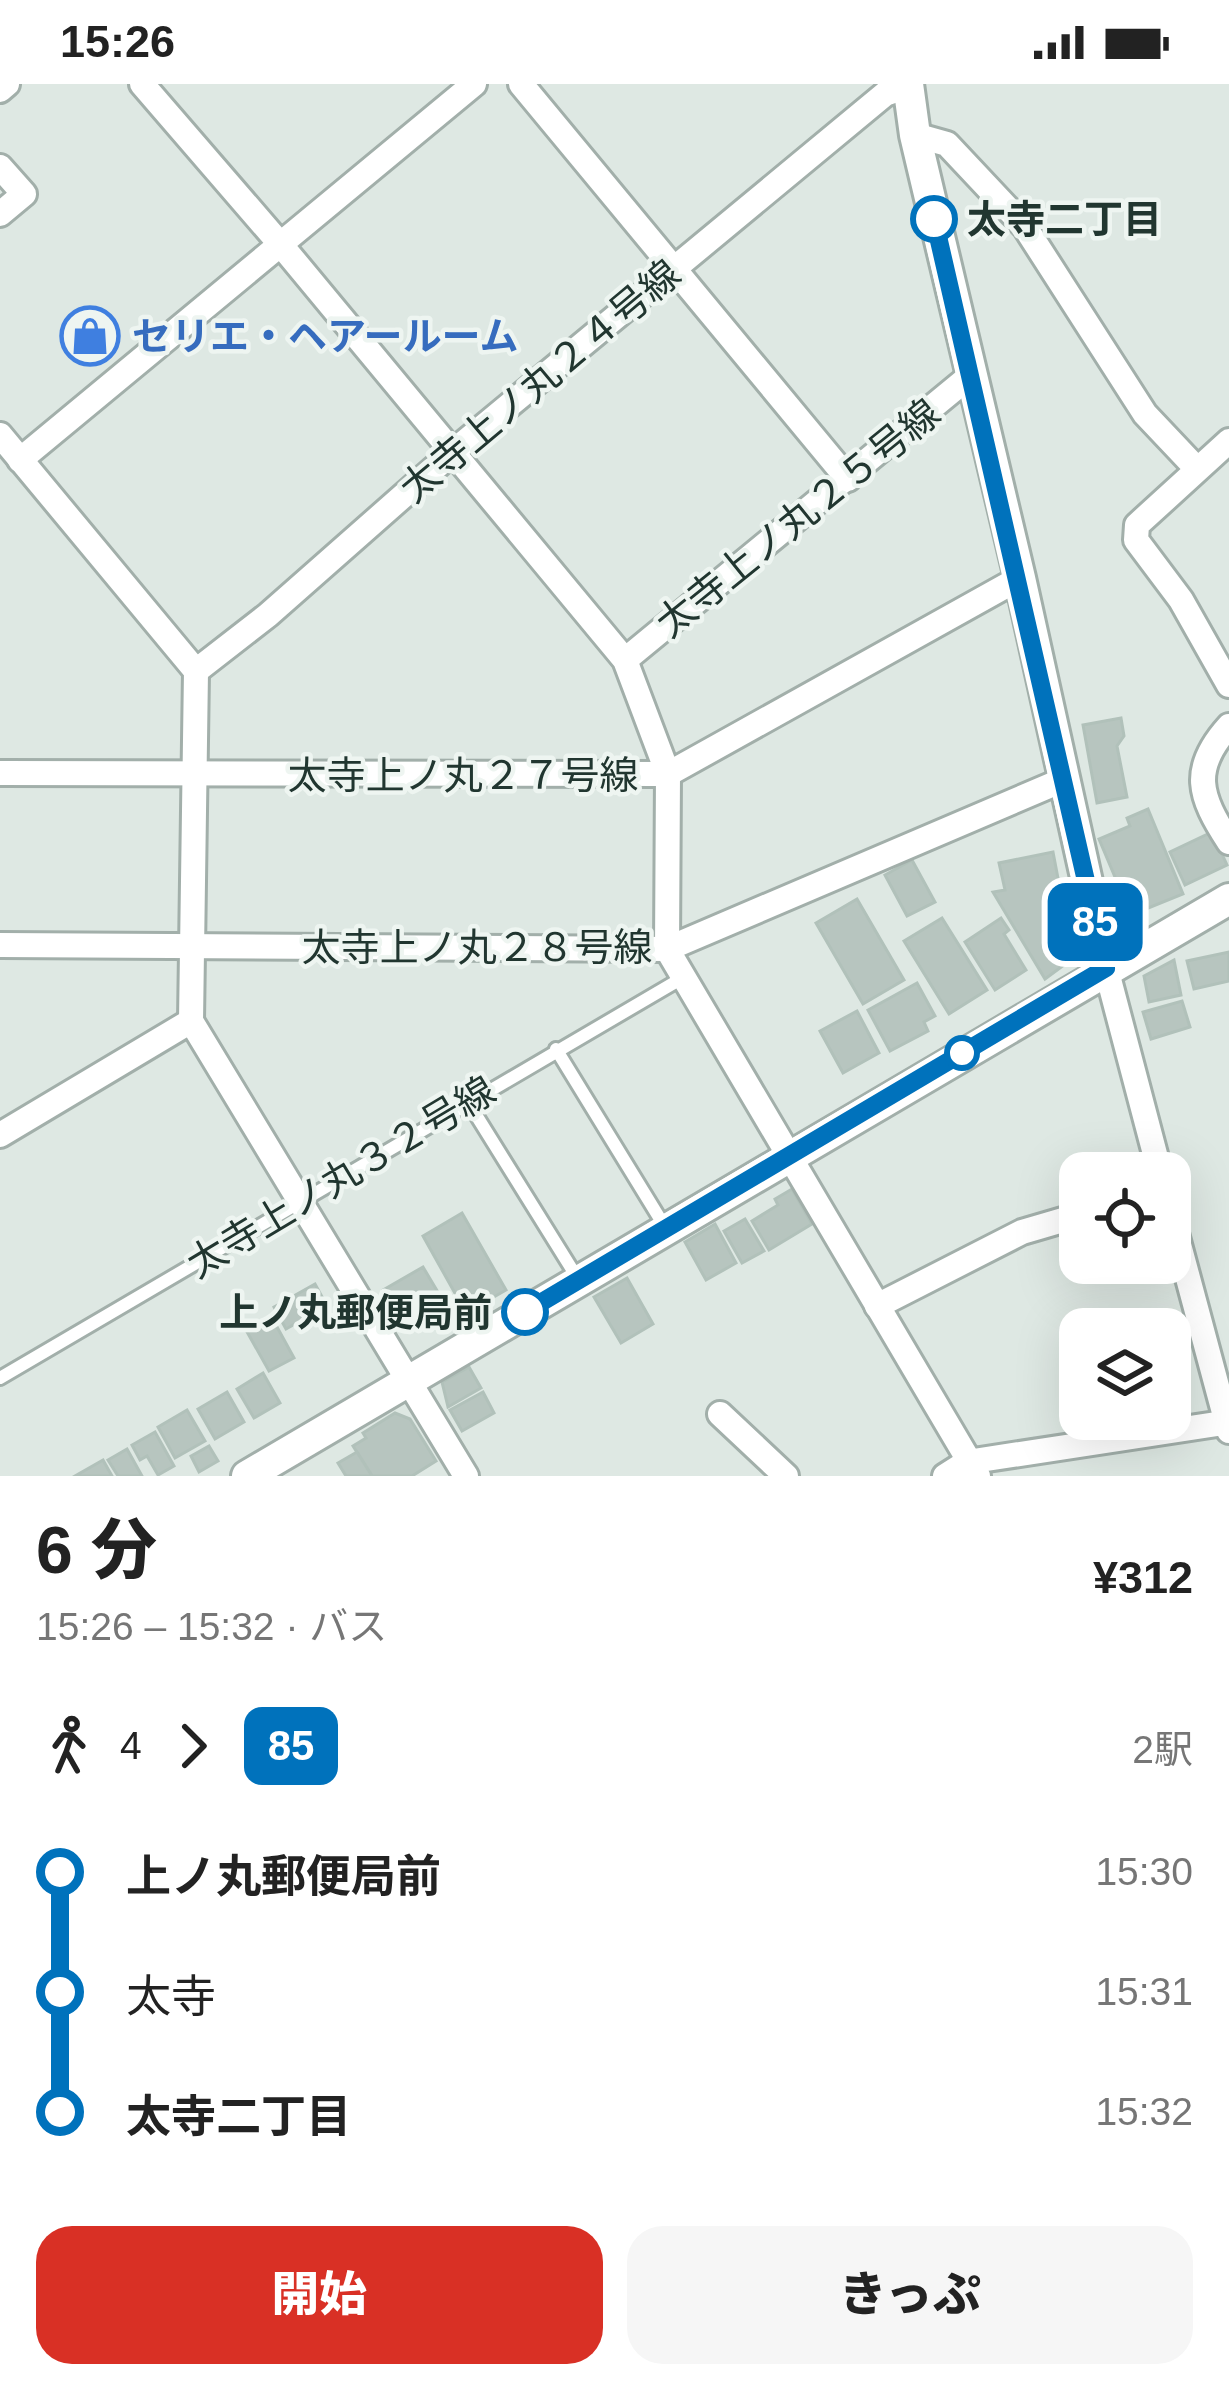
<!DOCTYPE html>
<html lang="ja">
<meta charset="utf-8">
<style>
:root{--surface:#fff;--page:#f6f6f6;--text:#222;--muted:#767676;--accent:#d93025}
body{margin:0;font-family:Helvetica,"Noto Sans JP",sans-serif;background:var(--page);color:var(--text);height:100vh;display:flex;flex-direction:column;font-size:45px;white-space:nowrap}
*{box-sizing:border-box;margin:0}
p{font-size:39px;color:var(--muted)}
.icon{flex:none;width:66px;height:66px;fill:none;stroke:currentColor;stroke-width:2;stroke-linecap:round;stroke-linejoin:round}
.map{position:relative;height:1392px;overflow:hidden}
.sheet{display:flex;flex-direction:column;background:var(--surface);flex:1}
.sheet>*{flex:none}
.badge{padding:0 24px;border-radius:18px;font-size:42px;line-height:78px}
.controls{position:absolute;left:1059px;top:1068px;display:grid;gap:24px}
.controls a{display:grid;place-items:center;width:132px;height:132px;border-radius:24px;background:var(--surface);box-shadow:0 12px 48px #0002;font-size:60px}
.map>.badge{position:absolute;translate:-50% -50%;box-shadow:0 0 0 6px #fff}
.legs{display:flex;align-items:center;gap:18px;height:132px;padding:0 36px;font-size:39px}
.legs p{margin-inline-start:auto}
.headline{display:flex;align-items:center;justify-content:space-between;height:204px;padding:0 36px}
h1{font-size:66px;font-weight:800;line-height:90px}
.action{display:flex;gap:24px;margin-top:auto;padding:24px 36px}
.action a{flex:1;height:138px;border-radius:36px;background:var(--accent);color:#fff;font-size:48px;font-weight:800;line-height:138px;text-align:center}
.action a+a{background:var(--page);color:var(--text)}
ul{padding:0 36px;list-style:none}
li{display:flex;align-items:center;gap:42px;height:120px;font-size:45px}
li i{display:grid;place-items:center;width:18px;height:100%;margin:0 15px;background:currentColor}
li i::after{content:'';width:30px;height:30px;margin:-15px;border:9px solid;border-radius:50%;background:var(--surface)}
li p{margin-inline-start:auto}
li:first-child i{background:linear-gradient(#0000 50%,currentColor 0)}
li:last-child i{background:linear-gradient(currentColor 50%,#0000 0)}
.status{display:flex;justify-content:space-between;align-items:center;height:84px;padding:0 60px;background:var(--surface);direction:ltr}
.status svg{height:33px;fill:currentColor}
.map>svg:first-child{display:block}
</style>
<div class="status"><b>15:26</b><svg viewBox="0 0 49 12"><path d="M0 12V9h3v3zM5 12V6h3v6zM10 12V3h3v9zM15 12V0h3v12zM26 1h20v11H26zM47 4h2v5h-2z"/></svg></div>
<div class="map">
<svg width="1229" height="1392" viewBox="0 0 1229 1392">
<rect width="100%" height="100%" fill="#dee8e3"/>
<g fill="#b7c5bf" stroke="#b1c1ba" stroke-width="3">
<path d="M1121,634l3,18 -7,10 10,51 -30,6 -14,-78z"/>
<path d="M1148,725l35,85 -52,21 -32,-76 31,-13 -3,-8z"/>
<path d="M1212,748l15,33 -42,20 -15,-33z"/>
<path d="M1053,768l19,100 -8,13 -19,14 -52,-87 12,-2 -6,-27z"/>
<path d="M912,776l23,42 -28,14 -22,-41z"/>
<path d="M857,815l47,81 -41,24 -47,-81z"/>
<path d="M942,834l45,72 -38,24 -45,-73z"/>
<path d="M1001,834l8,12 -5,4 22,36 -31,20 -30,-48z"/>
<path d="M1229,868v29l-35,8 -7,-28z"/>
<path d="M1174,876l7,35 -32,7 -5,-26z"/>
<path d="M917,899l18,33 -11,6 4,9 -38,20 -22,-41z"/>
<path d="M1182,917l8,26 -39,12 -8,-27z"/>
<path d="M857,927l22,42 -36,20 -23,-42z"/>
<path d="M792,1105l20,35 -43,26 -17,-29 26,-16 -3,-6z"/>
<path d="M462,1129l44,77 -40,23 -43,-77z"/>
<path d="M745,1135l19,32 -22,12 -18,-32z"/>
<path d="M715,1140l21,39 -30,17 -21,-38z"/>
<path d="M423,1183l19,32 -41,24 -18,-33z"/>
<path d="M627,1194l26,46 -32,19 -27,-46z"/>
<path d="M315,1200l12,22 -41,23 -12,-22z"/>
<path d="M271,1232l23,42 -25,13 -23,-41z"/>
<path d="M469,1283l12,21 -33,19 -6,-25z"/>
<path d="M263,1289l17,30 -26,15 -17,-29z"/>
<path d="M227,1308l17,30 -29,17 -17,-30z"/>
<path d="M483,1308l11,21 -32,18 -12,-21z"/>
<path d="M187,1326l18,31 -30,17 -17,-31z"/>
<path d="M395,1329l15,6 26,42 -24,15h-40l-19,-30 13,-8 -3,-5z"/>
<path d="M155,1348l19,34 -16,9 -11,-19 -7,4 -8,-15z"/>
<path d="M209,1362l9,15 -19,11 -8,-16z"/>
<path d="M127,1365l15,27h-24l-10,-16z"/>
<path d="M357,1368l15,24h-26l-8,-13z"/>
<path d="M103,1376l9,16h-37z"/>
</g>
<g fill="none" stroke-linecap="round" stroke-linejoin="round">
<g stroke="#a2afaa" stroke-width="18">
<g id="service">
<path d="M556,965l109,178"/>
<path d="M468,1018l110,177"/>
<path d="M0,1294l684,-401"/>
</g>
</g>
<g stroke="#a2afaa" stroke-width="30">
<g id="minor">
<path d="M142,0l139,161 344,415 43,114 -1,175 311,527"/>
<path d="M521,0l327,395"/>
<path d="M0,6l7,-6"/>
<path d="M915,51l32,9 78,83 120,187 52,55"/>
<path d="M0,83l24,27 -24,20"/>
<path d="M0,351l196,236 -5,350 275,455"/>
<path d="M1229,357l-92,84 -1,15 45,60 48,85"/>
<path d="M20,376l454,-376"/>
<path d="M625,576l345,-284"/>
<path d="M196,587l72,-56 186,-164 431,-357 23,-8"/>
<path d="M1229,642c-39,43 -30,70 0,116"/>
<path d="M0,689l668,1 352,-196"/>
<path d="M0,861l667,4 396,-169"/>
<path d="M1106,884l54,205"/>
<path d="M0,1051l191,-114"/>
<path d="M1170,1127l59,220"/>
<path d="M877,1222l145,-74 58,-17"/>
<path d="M720,1330l66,62"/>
<path d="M945,1392l22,-14 262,-40"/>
</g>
</g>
<g stroke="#a2afaa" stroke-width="36">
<g id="tertiary">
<path d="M908,0l7,51 105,443 86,390"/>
<path d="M247,1392l982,-577"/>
</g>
</g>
<use href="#service" stroke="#fff" stroke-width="12"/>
<use href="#minor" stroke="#fff" stroke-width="24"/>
<use href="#tertiary" stroke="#fff" stroke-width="30"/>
</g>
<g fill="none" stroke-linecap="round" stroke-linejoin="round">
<g stroke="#fff" stroke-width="27">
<path id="line-1" d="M525,1228l581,-344 -172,-749"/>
</g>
<use href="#line-1" stroke="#0072bc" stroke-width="18"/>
</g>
<defs>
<g id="shop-ring" transform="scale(3)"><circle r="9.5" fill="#eef5f1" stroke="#3f7fe0" stroke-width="1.5"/><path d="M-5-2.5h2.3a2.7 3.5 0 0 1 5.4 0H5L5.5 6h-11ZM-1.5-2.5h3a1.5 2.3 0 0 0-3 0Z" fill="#3f7fe0"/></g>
</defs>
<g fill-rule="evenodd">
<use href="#shop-ring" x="90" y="252"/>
</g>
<g fill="#fff" stroke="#0072bc" stroke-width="6">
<circle cx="934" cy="135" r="21"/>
<circle cx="962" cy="969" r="15"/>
<circle cx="525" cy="1228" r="21"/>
</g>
<g text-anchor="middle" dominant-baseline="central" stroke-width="9" stroke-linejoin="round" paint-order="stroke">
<g font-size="39" font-weight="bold" fill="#213630" stroke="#eef5f1" text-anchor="start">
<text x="967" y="135">太寺二丁目</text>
<text x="492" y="1228" text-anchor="end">上ノ丸郵便局前</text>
</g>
<g font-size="39" font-weight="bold" fill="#366cbe" stroke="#eef5f1" text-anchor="start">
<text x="132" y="252">セリエ・ヘアールーム</text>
</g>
<g font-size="39" fill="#213630" stroke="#eef5f1">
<text transform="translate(540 297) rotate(-40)">太寺上ノ丸２４号線</text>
<text transform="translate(798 434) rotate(-39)">太寺上ノ丸２５号線</text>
<text x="463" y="691">太寺上ノ丸２７号線</text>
<text x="477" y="863">太寺上ノ丸２８号線</text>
<text transform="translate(341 1093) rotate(-31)">太寺上ノ丸３２号線</text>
</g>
</g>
</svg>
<div class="controls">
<a><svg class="icon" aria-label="locate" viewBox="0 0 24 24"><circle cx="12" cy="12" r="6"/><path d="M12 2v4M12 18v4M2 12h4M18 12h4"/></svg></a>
<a><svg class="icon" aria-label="layers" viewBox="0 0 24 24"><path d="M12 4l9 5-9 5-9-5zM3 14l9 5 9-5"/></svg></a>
</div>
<b class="badge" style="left:1095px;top:838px;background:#0072bc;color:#fff">85</b>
</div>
<section class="sheet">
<div class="headline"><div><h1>6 分</h1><p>15:26 – 15:32 · バス</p></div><b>¥312</b></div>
<div class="legs"><svg class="icon" aria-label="walk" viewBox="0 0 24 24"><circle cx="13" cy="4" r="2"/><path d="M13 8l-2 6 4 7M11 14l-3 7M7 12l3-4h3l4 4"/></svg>4<svg class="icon" aria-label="forward" viewBox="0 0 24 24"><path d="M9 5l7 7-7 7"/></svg><b class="badge" style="background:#0072bc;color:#fff">85</b><p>2駅</p></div>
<ul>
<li><i style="color:#0072bc"></i><b>上ノ丸郵便局前</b><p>15:30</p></li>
<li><i style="color:#0072bc"></i><span>太寺</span><p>15:31</p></li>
<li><i style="color:#0072bc"></i><b>太寺二丁目</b><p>15:32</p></li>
</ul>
<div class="action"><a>開始</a><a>きっぷ</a></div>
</section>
